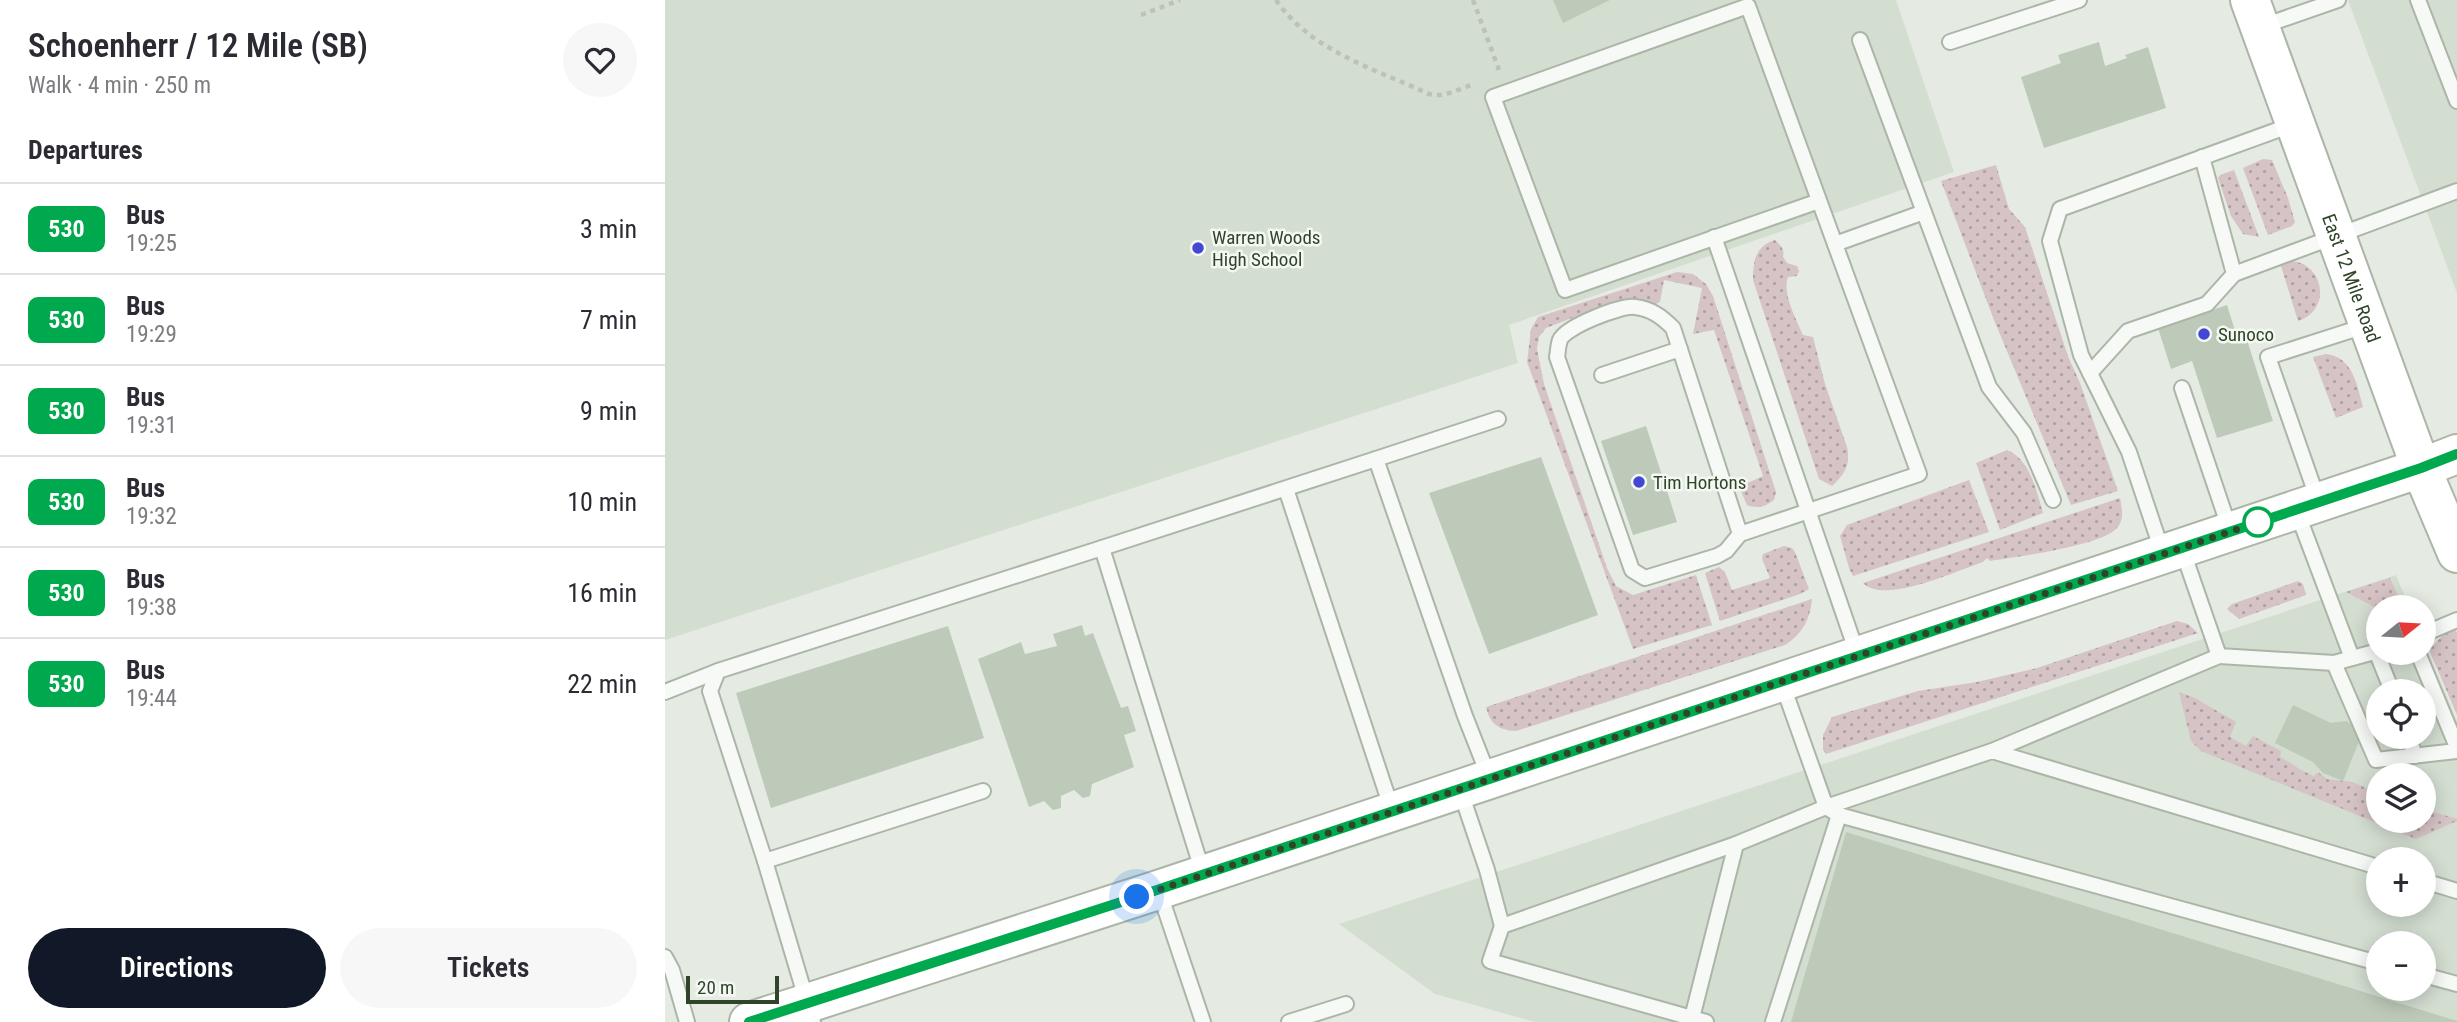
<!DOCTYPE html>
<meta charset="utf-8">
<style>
:root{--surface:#fff;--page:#f7f7f7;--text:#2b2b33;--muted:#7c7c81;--line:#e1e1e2;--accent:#111827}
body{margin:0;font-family:"Roboto Condensed",sans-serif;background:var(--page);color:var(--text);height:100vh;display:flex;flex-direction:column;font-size:26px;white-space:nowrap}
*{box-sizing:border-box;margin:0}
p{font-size:23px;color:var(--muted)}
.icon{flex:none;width:38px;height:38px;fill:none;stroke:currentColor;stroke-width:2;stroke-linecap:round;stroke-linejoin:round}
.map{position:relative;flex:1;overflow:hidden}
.details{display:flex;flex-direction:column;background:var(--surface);width:665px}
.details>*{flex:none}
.badge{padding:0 14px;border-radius:10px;font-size:24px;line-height:46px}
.needle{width:46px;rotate:72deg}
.buttons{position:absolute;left:1701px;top:595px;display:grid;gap:14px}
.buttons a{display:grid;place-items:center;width:70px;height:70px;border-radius:50%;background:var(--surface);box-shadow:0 4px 18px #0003;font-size:35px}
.scale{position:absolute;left:21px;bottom:18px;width:93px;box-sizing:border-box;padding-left:7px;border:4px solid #304429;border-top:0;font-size:19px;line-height:24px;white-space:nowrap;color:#304429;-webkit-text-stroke:5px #f4f8f2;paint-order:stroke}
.you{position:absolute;width:35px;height:35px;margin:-18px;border:5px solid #fff;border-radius:50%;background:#1a73e8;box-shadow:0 0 0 10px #1a73e833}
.map>.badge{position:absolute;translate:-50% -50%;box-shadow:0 0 0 4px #fff}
h2{padding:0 28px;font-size:26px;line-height:63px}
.round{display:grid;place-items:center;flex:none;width:74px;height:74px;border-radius:37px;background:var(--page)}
.headline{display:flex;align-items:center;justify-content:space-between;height:119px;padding:0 28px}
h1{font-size:33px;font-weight:600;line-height:52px}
.button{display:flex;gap:14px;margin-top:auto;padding:14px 28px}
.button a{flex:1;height:80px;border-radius:42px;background:var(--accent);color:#fff;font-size:28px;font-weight:600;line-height:80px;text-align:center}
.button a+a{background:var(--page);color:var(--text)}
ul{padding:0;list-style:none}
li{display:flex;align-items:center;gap:21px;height:91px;padding:0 28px;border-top:2px solid var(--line)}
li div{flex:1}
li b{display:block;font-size:26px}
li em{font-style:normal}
li .badge{min-width:77px;font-weight:700;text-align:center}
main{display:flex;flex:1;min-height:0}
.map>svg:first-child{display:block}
</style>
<main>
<section class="details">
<div class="headline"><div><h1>Schoenherr / 12 Mile (SB)</h1><p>Walk · 4 min · 250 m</p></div><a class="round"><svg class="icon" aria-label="heart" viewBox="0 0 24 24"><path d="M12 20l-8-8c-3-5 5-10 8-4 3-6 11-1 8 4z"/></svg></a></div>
<h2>Departures</h2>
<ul>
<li><span class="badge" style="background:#00a94e;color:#fff">530</span><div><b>Bus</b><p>19:25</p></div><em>3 min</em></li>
<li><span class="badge" style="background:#00a94e;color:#fff">530</span><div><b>Bus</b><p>19:29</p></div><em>7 min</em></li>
<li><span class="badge" style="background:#00a94e;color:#fff">530</span><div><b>Bus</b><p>19:31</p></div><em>9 min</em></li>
<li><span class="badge" style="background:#00a94e;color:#fff">530</span><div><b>Bus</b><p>19:32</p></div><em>10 min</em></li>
<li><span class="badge" style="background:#00a94e;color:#fff">530</span><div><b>Bus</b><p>19:38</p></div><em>16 min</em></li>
<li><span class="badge" style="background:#00a94e;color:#fff">530</span><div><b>Bus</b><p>19:44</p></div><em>22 min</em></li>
</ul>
<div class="button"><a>Directions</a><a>Tickets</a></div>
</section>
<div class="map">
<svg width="1792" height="1022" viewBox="0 0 1792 1022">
<defs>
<pattern id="grass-dots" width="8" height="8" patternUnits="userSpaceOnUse" patternTransform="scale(1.75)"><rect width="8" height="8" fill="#d6c3c6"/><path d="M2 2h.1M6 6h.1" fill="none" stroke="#aea0a1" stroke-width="1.8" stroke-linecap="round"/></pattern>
</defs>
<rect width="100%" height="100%" fill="#e5ebe2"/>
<g fill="#d3ddd0" fill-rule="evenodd">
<path d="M0,0h1231l58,172 -445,153 9,38 -853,277z"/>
<path d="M1683,0h109v293z"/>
<path d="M1731,575l13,32h-31v46h46v-11l33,79v301h-922l-100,-28 -96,-70zM1713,691h46v46h-46zM1713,775h46v46h-46zM1713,859h46v46h-46zM1713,943h46v46h-46z"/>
</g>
<g fill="url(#grass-dots)">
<path d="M1598,159l9,1 16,38 7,24 -3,4 -24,9 -25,-67z"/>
<path d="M1331,165l13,44 16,18 43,129 12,27 38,108 -47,14 -77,-185 -53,-139z"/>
<path d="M1569,170l25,67 -16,-3 -12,-18 -13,-38 2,-3z"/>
<path d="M1110,240c5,5 10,9 8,17l4,6 10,3 2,5 -2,5 -9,1c-6,16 8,42 15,58l10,2 12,47 22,63c4,17 -2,27 -15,39l-13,-7 -66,-199c0,-18 2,-34 22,-40z"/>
<path d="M1627,261c32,3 40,49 6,60l-18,-58z"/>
<path d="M1012,272l16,2 13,10 7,12 63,196 -2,8c-9,7 -16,9 -27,5l-8,-18 24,-11 -49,-146 -21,4 9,-46 -38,-8 -4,22c-13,7 -24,-3 -38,0 -26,5 -51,17 -76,26l-7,9 -2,12 7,35 63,184 9,18 17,9 63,-20 16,50 -79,24 -106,-287 4,-33 7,-12z"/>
<path d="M1661,354c27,3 31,31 37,53l-27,11 -23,-61z"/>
<path d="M1342,450c23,9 30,42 36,63l-43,17 -24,-67z"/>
<path d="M1304,480l20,52 -136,44 -4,-8 -9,-32 7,-11z"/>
<path d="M1455,498c2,11 5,22 -4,31 -17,17 -100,28 -126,32l-3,-3 -4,4c-27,9 -99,43 -120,21z"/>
<path d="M1119,546l8,2 3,4 14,37 -9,5 -80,27 -15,-48 14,-6 6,5 7,18 38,-12 -8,-19 1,-5z"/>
<path d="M1725,578l13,29h-25v2l-32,-17z"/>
<path d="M1633,581l5,3 3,11 -67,24 -12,-10 5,-5z"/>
<path d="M1147,599c-2,21 -10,35 -27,46l-269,86c-18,-1 -26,-7 -30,-24z"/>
<path d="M1512,621l11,3 10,9 -372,121 -3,-4v-15l9,-18 86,-26 59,-9 60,-14z"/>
<path d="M1789,626l3,7v82l-28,-65 10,-11z"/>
<path d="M1514,692l16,6 41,24 -6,15 16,9 7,-10 28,15 -1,6c13,7 19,13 34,19l4,-4 9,7 25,3 26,11v28h46v-12l33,10v2l-41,18 -215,-88 -10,-10z"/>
</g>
<g fill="#bdc9b9">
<path d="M888,0h57l-47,23z"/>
<path d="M1434,42l6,24 22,-8 -2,-3 23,-8 18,61 -122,40 -23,-71 40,-14 -3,-8z"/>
<path d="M1562,305l10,32 8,-3 28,87 -56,17 -25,-77 -21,8 -13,-41z"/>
<path d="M981,426l31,96 -44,13 -32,-94z"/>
<path d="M876,457l57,158 -109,39 -60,-161z"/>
<path d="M417,625l3,11 8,-3 28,75 7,-2 8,25 -12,4 10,32 -42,17 -2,12 -7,2 -9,-8 -13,6v12l-8,2 -9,-9 -15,6 -51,-148 43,-17 4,12 32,-8 -4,-12z"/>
<path d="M283,626l36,112 -213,70 -35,-115z"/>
<path d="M1628,705l38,18 16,-2 15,13 -19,47 -20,-8 -10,-11 -38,-19z"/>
<path d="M1181,832l611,189v1h-666z"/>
</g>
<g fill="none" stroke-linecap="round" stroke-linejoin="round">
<g stroke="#abb6a7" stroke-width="18">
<g id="service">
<path d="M1753,0l39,101"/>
<path d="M1595,27l78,-27"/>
<path d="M1195,40l129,347 35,46 29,67"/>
<path d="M1285,42l129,-42"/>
<path d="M1537,157l32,117"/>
<path d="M1049,237l143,416"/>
<path d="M1170,244l89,-32"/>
<path d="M1425,373l38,-42 79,-27 27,-30 223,-83"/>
<path d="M937,375l78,-26"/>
<path d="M1517,388l48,142"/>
<path d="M621,489l106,321"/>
<path d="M1653,500l-50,-143 100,-32"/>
<path d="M1632,512l55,146"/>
<path d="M1075,534l-67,-206c-12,-12 -22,-19 -38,-21 -14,-2 -70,20 -75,33 -2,5 -2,12 -3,17l75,213 13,8 72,-22 9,-5 14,-17 179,-60 -171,-468 -255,91 72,193 254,-89"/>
<path d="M437,548l274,-89"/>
<path d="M1517,549l37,107 115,7 44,-12"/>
<path d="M1498,554l-34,-102 -48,-97 -31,-114 10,-32 234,-85"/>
<path d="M1759,634l33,-14"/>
<path d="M1711,651l16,40"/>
<path d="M1753,653l39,94"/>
<path d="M1669,663l42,97 81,-9"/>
<path d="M1117,683l44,124 13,8 539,148"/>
<path d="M0,692l53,-21"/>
<path d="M1744,737l6,19"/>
<path d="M1327,751l227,-95"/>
<path d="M824,777l-24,-61 -89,-257 122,-40"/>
<path d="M795,790l27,80 15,56 234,-82 90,-37 166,-56 386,116"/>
<path d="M100,861l218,-70"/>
<path d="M1759,881l33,10"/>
<path d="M494,891l44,131"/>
<path d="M837,926l-12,35 216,61"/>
<path d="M0,957l7,13 15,52"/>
<path d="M1759,975l33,9"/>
<path d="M1027,1018l44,-174"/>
<path d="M148,1022l-48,-161 -55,-170 8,-20 384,-123 101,325"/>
<path d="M624,1022l57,-18"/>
<path d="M1108,1022l66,-207"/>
</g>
</g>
<g stroke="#abb6a7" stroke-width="42">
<g id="secondary">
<path id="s1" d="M1585,0l171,468 36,85"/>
<path d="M84,1022l409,-132 1263,-422 36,-14"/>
</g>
</g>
<g stroke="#bbc3b8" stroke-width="4.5" stroke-dasharray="5 5" stroke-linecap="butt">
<path d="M611,0c35,51 99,69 153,94 15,4 30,-5 45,-10"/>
<path d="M808,0l26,70"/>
<path d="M476,15l39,-15"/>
</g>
<use href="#service" stroke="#f6f9f6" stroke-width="14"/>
<use href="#secondary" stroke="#fff" stroke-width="38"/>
</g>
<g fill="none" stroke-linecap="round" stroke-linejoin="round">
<g stroke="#fff" stroke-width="16">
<path id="line" d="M84,1022l366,-118 1306,-436 36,-14"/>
</g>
<use href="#line" stroke="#00a94e" stroke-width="10"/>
<path stroke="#304429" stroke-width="7" stroke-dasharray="0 12.6" d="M472,897l1125,-376 -4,1"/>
</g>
<g fill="#4447d4" stroke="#f4f8f2" stroke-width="2.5">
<circle cx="533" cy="248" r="7"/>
<circle cx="1539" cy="334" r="7"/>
<circle cx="974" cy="482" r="7"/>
</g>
<circle fill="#fff" stroke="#00a94e" stroke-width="3.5" cx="1593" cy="522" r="14"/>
<g text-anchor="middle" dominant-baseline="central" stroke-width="5" stroke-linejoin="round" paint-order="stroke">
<g font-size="19" fill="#304429" stroke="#f4f8f2" text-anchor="start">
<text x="547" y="237">Warren Woods<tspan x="547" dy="22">High School</tspan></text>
<text x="1553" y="334">Sunoco</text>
<text x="988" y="482">Tim Hortons</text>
</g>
<g font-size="19" fill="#304429" stroke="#f4f8f2">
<text stroke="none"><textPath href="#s1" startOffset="296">East 12 Mile Road</textPath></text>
</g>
</g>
</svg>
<div class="buttons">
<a><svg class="needle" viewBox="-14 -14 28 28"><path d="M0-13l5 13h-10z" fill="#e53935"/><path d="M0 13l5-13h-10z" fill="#7c7c81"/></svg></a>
<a><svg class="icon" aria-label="locate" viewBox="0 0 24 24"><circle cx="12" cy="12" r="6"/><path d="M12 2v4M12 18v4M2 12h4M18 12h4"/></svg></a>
<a><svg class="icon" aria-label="layers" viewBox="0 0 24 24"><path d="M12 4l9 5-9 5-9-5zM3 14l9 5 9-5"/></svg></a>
<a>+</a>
<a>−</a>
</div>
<div class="scale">20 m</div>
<div class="you" style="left:472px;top:897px"></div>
</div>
</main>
